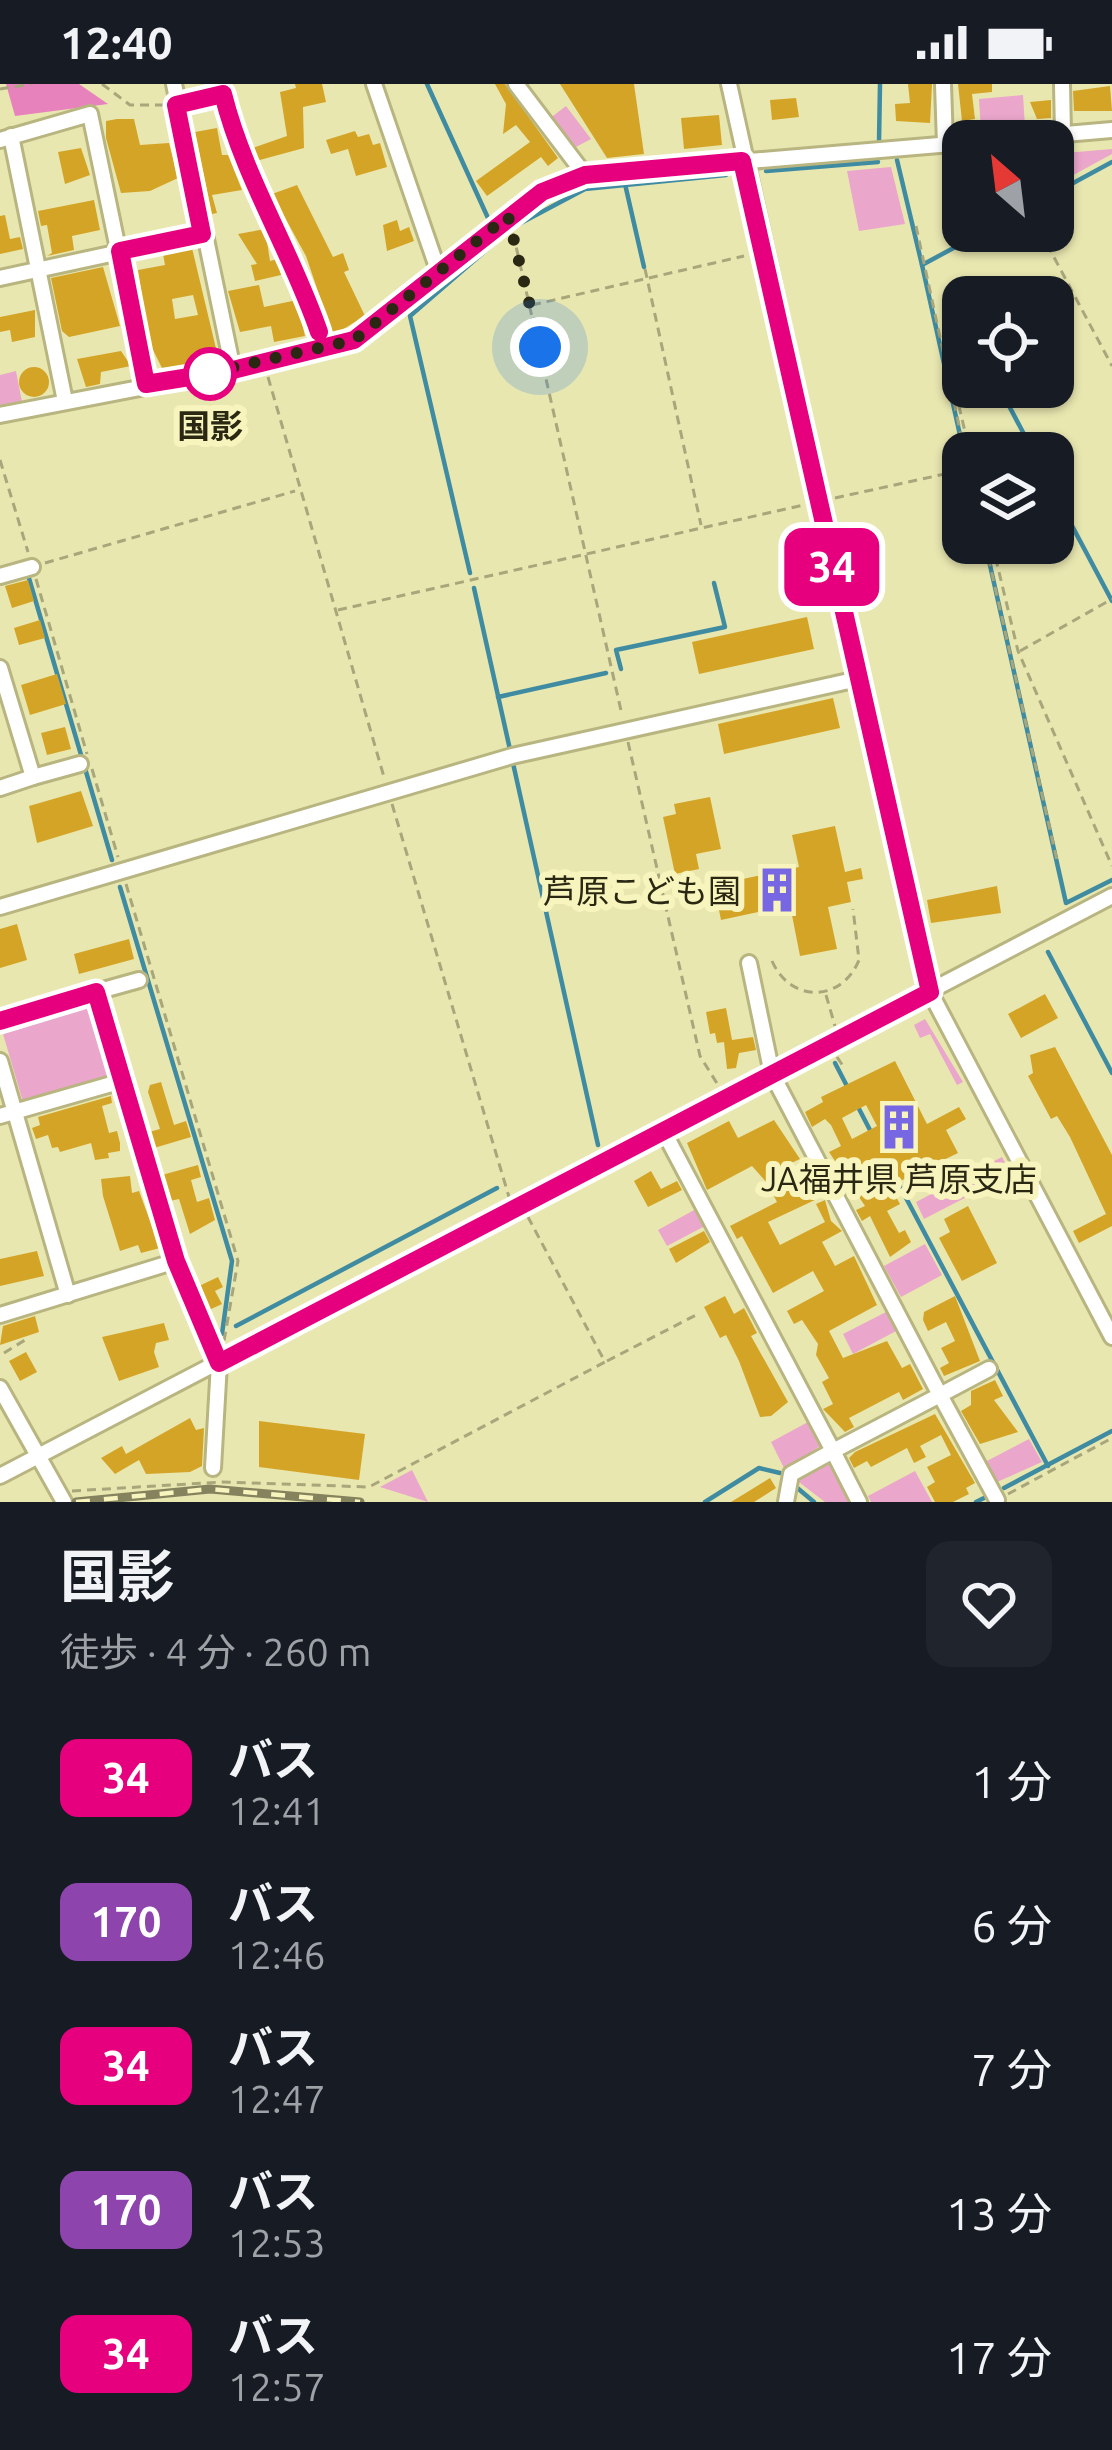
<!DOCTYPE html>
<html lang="ja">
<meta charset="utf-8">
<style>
:root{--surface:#171b24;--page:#20242c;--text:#f1f3f6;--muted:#9ea1a6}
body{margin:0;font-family:Ubuntu,"Noto Sans JP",sans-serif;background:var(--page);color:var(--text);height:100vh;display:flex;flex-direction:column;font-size:45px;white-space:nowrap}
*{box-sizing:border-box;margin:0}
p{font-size:39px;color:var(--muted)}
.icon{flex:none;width:66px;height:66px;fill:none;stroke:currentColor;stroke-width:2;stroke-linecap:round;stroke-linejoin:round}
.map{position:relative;height:1418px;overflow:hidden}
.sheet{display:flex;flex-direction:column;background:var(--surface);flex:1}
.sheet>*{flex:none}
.badge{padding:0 24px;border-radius:18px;font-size:42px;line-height:78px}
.needle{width:78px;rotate:332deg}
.controls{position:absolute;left:942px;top:36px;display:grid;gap:24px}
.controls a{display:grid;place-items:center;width:132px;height:132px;border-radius:24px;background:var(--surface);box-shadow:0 3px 9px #0004;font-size:60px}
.you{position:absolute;width:60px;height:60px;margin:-30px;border:9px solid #fff;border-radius:50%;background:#1a73e8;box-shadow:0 0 0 18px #1a73e833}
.map>.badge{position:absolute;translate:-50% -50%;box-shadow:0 0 0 6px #fff}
.round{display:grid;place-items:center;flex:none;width:126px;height:126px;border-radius:24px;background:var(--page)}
.overview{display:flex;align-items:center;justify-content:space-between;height:204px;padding:0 60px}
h1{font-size:57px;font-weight:700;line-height:90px}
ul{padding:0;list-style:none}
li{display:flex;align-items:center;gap:36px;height:144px;padding:0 60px}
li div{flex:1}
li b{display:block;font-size:45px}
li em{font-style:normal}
li .badge{min-width:132px;font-weight:700;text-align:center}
.status{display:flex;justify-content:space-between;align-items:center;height:84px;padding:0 60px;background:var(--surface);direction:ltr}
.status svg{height:33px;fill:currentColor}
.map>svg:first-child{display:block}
</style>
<div class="status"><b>12:40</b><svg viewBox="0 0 49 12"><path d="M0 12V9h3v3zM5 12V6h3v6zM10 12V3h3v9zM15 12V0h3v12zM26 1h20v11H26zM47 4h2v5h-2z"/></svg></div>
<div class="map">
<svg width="1112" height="1418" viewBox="0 0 1112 1418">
<rect width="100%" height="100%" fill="#e9e7b0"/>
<g fill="#eaa6cb">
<path d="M1023,11l2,32 -44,4 -2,-32z"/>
<path d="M566,22l25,33 -17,9 -25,-29z"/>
<path d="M1112,65v5l-59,32v-32z"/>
<path d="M891,83l14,57 -46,7 -12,-60z"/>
<path d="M16,287l6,31 -22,5v-32z"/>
<path d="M90,917l21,76 -88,25 -22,-75z"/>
<path d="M925,935l38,63 -6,3 -27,-51 -10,4 -6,-13z"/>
<path d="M1002,1073l9,17 -87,45 -8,-17z"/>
<path d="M696,1125l9,17 -38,20 -9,-16z"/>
<path d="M925,1160l17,31 -41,22 -17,-31z"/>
<path d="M888,1227l10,19 -45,24 -10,-20z"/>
<path d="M808,1338l12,24 -35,24 -14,-28z"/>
<path d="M1029,1355l13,23 -45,20 -12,-20z"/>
<path d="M823,1376l6,1 22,41h-26l-30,-23z"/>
<path d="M412,1386l16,32 -48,-15z"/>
<path d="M915,1387l17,31h-61l-3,-6z"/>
</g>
<path fill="#e782bc" d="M6,0h73l29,20 -93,12z"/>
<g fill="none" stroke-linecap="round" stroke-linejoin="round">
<g stroke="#3f8ba1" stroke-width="4.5">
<path d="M427,0l61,134"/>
<path d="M879,58l1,-58"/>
<path d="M897,76l25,105 63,-34"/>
<path d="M766,87l112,-9"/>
<path d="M625,100l19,83"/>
<path d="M1053,110l59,-32"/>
<path d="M519,140l66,-35 141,-14"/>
<path d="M922,181l42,188"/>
<path d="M999,303l35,66"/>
<path d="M1053,406l59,111"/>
<path d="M985,459l81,360 46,-23"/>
<path d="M470,489l-60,-257 96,-83"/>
<path d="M28,491l84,285"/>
<path d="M474,504l124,557"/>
<path d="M621,585l-5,-19 109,-23 -11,-44"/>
<path d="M498,613l108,-24"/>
<path d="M120,803l112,374 -10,73"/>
<path d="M1048,868l64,121"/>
<path d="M835,979l14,27"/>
<path d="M857,1021l14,27"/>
<path d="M896,1095l152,287"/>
<path d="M236,1242l261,-138"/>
<path d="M795,1402l19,16"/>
<path d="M1004,1404l108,-57"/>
<path d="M705,1418l54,-34 21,5"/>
<path d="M976,1418l8,-4"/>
</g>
</g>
<g fill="#d4a426" fill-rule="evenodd">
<path d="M295,0h27l4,18 -23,5 1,41 -48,13 -6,-12 37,-13 -7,-44 16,-4z"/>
<path d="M495,0h10l53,74 -10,8 -7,-9 -54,39 -11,-15 54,-39 -14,-17 -13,9 3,-30z"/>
<path d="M560,0h74l10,70 -37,4z"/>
<path d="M908,0h24l-2,39 -34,-2 -1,-17 15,-1z"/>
<path d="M958,0h34v8l-20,2 3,25 -13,2z"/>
<path d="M1110,2l2,25h-38l-1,-20z"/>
<path d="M796,14l3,19 -27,3 -2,-20z"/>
<path d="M1051,16v18l-14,1 -7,-17z"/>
<path d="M719,31l3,30 -38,4 -3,-31z"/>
<path d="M117,35h17l6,26 29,-2 9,35 -28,13 -29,2 -15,-55v-17z"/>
<path d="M217,44l5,27h6l14,35 -30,5 5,18 -5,1 -17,-82z"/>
<path d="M355,47l3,6 11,-3 4,11 7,-2 7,24 -31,9 -8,-27 -17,5 -5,-14z"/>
<path d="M81,64l9,27 -25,9 -7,-32z"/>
<path d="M297,101l36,72 10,-4 6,17 -5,2 21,44 -25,15 -7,2 -4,-9 -23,-68 -34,-62z"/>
<path d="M94,116l6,30 -28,6 2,14 -27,6 5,-3 -5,-28 -6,1 -3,-15z"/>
<path d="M5,131l5,24 10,-2 3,12 -23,5v-38z"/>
<path d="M397,136l3,11 9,-4 5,14 -27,10 -4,-26z"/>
<path d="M265,145l5,32 8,-2 3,16 -26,6 -4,-16 6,-1 -19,-30z"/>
<path d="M192,164l27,113 -55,11 -15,-30 -11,-72 27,-5 -2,-11zM193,211l5,20 -23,4 -3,-20z"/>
<path d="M103,183l17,59 -51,11 -7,-6 -11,-53z"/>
<path d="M259,201l5,22 33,-7 8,36 -31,6 -3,-16 -31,6 -12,-41z"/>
<path d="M35,226v27l-23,5 -2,-12 -10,2v-15z"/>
<path d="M121,267l10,15 -30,6 -1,12 -14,3 -9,-28z"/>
<circle cx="34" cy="298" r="15"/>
<path d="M28,496l6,21 -22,7 -7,-22z"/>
<path d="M807,533l7,32 -115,25 -7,-32z"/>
<path d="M40,536l5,18 -26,7 -5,-17z"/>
<path d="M57,590l9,30 -36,11 -9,-30z"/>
<path d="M833,614l7,30 -116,26 -6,-30z"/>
<path d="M65,643l6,22 -24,6 -6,-22z"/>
<path d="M81,707l12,35 -56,17 -8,-37z"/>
<path d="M710,713l11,52 -25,5 3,15 -24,5 -12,-57 13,-3 -2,-10z"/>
<path d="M835,742l10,46 16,-4 2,11 -16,3 4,20 -23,5 9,42 -37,7 -10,-51 -69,15 -7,-35 85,-18 -7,-32z"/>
<path d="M997,802l4,27 -70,10 -4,-23z"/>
<path d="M17,840l10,36 -27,8v-39z"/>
<path d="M129,855l5,20 -55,15 -5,-20z"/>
<path d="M1045,910l13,24 -37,20 -13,-24z"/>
<path d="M726,924l6,32 21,-3 3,13 -17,3 -3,15 -9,1 -3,-27 -7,1 -2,-10 -5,1 -4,-22z"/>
<path d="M1055,963l57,108v71l-33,17 -6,-12 33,-17 -36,-77 -13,-21 -6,3 -23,-43 5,-3 -3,-18z"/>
<path d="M895,977l32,63 32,-17 7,12 -20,11 12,23 -68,33 10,18 -13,7 12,22 6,-3 6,12 -21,15 -20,-41 -8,5 -6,-11 9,-4 -36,-54 12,-6 -10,-21 -6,-6 -13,8 -7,-15 18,-10 -2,-5zM866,1021l11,21 -25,13 -10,-21z"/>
<path d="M161,998l13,43 12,-4 5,16 -37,11 -5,-16 11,-3 -12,-37 2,-7z"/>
<path d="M111,1012l1,7 -10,3 7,27 8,-2 3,12v8l-12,2 1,5 -14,2 -4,-17 -31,9 -2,-5 -6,1 -4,-13 -12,4 -4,-11 8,-3 -2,-8z"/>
<path d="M774,1036l26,39 -13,6 10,19 12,1 8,14 -49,23 12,23 45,-23 -9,-18 9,-4 6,21 11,10 -20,11 13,24 19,-10 23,49 -48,26 14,27 44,-17 15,27 8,-4 13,25 -20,11 -4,-8 -50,26 5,9 -9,5 -22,-23 10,-5 -11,-22 7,-4 -13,-23 2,-11 -16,-24 -8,4 -7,-13 37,-20 -11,-20 -40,22 -31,-57 -5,3 -7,-13 47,-24 -10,-19 -15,-17 -45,24 -20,-47 42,-22 9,17z"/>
<path d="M198,1081l3,12 -10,3 6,22 12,-4 6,22 -25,14 -11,-35 -9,2 -8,-26z"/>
<path d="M651,1087l10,18 16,-8 5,9 -34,17 -14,-26z"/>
<path d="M130,1092l2,17 7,-2 21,57 -19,5 -3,-8 -18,6 -17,-55 -2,-17z"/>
<path d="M968,1122l29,57 -35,18 -23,-43 11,-6 -6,-13z"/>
<path d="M704,1147l6,11 -34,21 -7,-14z"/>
<path d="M37,1167l7,25 -44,10v-27z"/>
<path d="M218,1193l5,10 -8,4 7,13 -13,6 -10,-24z"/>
<path d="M725,1212l9,18 10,-6 13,25 -6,3 37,66 -17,14 -11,1 -21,-56 -13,-26 -6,3 -16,-31z"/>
<path d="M955,1212l25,65 -36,15 -4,-8 9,-5 -8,-15 14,-7 -9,-19 -18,9 -5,-11 1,-8z"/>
<path d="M35,1232l4,16 -39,13 3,-19z"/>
<path d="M164,1239l5,17 -13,3 -2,9 5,15 -40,14 -17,-44z"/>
<path d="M26,1268l11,20 -17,9 -11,-20z"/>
<path d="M995,1296l8,16 -9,4 24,32 -38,12 -19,-33 10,-6v-14z"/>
<path d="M935,1330l40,69 -9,5 3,6 -16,8h-18l-8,-15 8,-5 -8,-15 24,-12 -10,-20 -21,11 6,11 -12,6 -7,-15 -36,19 -4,-6 -13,7 -5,-10 6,-6z"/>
<path d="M190,1334l6,12 8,-2 -2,38 -12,6 -44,2 -7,-14 -24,14 -14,-16 21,-12 4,8z"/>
<path d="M259,1337l106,13 -6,46 -100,-13z"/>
<path d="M770,1394l6,10 -22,14h-23z"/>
</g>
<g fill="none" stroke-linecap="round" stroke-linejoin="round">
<g stroke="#b8b580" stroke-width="20">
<g id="minor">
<path d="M174,0l59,286"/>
<path d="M374,0l65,189"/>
<path d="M516,0l69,91"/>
<path d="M729,0l201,908 182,345"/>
<path d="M943,0l2,60"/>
<path d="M1062,0l1,49"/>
<path d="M176,21l47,-11 13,51 63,128 27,77"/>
<path d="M11,52l54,265"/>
<path d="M0,56l90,-26 56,270"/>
<path d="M985,57l127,-11"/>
<path d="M0,194l203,-44"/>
<path d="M0,331l264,-51 90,-25 188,-147 43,-17 378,-32"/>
<path d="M0,492l32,-9"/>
<path d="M0,584l33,109 -33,11"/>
<path d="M33,693l47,-13"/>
<path d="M0,823l512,-151 346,-77"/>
<path d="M96,908l43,-12"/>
<path d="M0,937l96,-29 26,89 -122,35"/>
<path d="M0,977l68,234"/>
<path d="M122,997l54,180 43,102 -6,105"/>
<path d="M664,1048l169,319 107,-56 -168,-321 -23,-111"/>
<path d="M0,1231l176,-54"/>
<path d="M989,1285l-49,26 57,105"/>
<path d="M0,1304l64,114"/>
<path d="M0,1392l1112,-580"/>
<path d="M786,1418l5,-28 42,-23 26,51"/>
</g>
</g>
<g stroke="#a8a67b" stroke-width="3" stroke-dasharray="9 6" stroke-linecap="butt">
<path d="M102,0l28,21h35"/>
<path d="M0,5l31,-5"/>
<path d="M916,142l49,227"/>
<path d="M1040,147l72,135"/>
<path d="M513,149l109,482"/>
<path d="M645,185l56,256"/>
<path d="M1049,213l19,-10"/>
<path d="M532,221l212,-49"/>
<path d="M963,258l-17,9 24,102"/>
<path d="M268,293l116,400"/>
<path d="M0,376l28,92"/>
<path d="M835,414l128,-28"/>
<path d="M985,459l73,322"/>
<path d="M992,459l26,108 94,215"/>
<path d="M45,479l250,-72"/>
<path d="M36,495l51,175"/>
<path d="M338,526l470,-106"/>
<path d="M1020,567l92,-52"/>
<path d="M628,658l72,314 18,29"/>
<path d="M92,685l26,88"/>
<path d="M392,720l117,393"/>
<path d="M126,800l112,377 -14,80"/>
<path d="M772,877c19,43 70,41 87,-1l-6,-51"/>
<path d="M826,911l9,31"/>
<path d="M837,973l6,9"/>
<path d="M4,1269l21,-13"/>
<path d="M607,1277l89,-46"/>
<path d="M72,1407l150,-9 147,5 236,-125 -77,-145"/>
<path d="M1008,1410l104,-56"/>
</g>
<use href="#minor" stroke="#fff" stroke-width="14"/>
<g stroke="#85835e" stroke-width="9">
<path id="rail" d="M76,1418l134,-13 150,13"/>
</g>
<use href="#rail" stroke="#f7f4bd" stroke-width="4.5" stroke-dasharray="14" stroke-linecap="butt"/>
</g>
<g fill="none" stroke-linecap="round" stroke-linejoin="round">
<g stroke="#fff" stroke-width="27">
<path id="line" d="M0,937l96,-29 80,269 43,102 711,-371 -188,-831 -157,14 -43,17 -188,148 -121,30 -87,14 -26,-133 82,-17 -26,-129 47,-11c21,84 68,156 96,238"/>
</g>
<use href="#line" stroke="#e6007e" stroke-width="18"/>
<path stroke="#2a2813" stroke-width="12" stroke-dasharray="0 21.6" d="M210,290l-20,3 164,-37 154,-124 32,131"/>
</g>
<defs>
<g id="building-bare" transform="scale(3.6)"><path d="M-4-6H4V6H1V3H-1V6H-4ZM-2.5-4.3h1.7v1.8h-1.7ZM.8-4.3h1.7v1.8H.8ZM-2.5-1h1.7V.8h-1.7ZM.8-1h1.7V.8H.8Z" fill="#7867e2" stroke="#f7f4bd" stroke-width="2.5" paint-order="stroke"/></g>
</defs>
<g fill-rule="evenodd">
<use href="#building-bare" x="777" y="806"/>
<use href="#building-bare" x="899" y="1043"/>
</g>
<circle fill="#fff" stroke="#e6007e" stroke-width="6" cx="210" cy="290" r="24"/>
<g text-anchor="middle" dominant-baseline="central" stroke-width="12" stroke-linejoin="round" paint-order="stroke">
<g font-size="33" font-weight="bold" fill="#2a2813" stroke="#f7f4bd">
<text x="210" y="341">国影</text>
</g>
<g font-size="33" fill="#2a2813" stroke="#f7f4bd" text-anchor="end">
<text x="741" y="806">芦原こども園</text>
<text x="899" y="1094" text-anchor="middle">JA福井県 芦原支店</text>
</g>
</g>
</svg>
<div class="controls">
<a><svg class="needle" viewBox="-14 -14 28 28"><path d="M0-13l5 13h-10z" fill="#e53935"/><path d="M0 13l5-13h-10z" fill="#9ea1a6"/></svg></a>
<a><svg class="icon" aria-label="locate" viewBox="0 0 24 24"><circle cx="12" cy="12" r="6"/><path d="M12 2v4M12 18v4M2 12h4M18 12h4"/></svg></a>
<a><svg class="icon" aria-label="layers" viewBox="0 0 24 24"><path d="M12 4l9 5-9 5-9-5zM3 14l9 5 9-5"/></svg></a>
</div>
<div class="you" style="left:540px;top:263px"></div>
<b class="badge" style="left:832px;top:483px;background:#e6007e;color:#fff">34</b>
</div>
<section class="sheet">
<div class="overview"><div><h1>国影</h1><p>徒歩 · 4 分 · 260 m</p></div><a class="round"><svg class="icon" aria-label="heart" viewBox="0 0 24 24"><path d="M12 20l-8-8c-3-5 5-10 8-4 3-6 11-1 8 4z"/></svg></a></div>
<ul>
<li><span class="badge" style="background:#e6007e;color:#fff">34</span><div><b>バス</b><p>12:41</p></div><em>1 分</em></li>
<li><span class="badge" style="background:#8e44ad;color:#fff">170</span><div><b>バス</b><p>12:46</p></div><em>6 分</em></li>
<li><span class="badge" style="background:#e6007e;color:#fff">34</span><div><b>バス</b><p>12:47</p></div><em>7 分</em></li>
<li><span class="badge" style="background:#8e44ad;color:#fff">170</span><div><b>バス</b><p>12:53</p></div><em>13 分</em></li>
<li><span class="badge" style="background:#e6007e;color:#fff">34</span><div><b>バス</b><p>12:57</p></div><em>17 分</em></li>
</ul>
</section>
